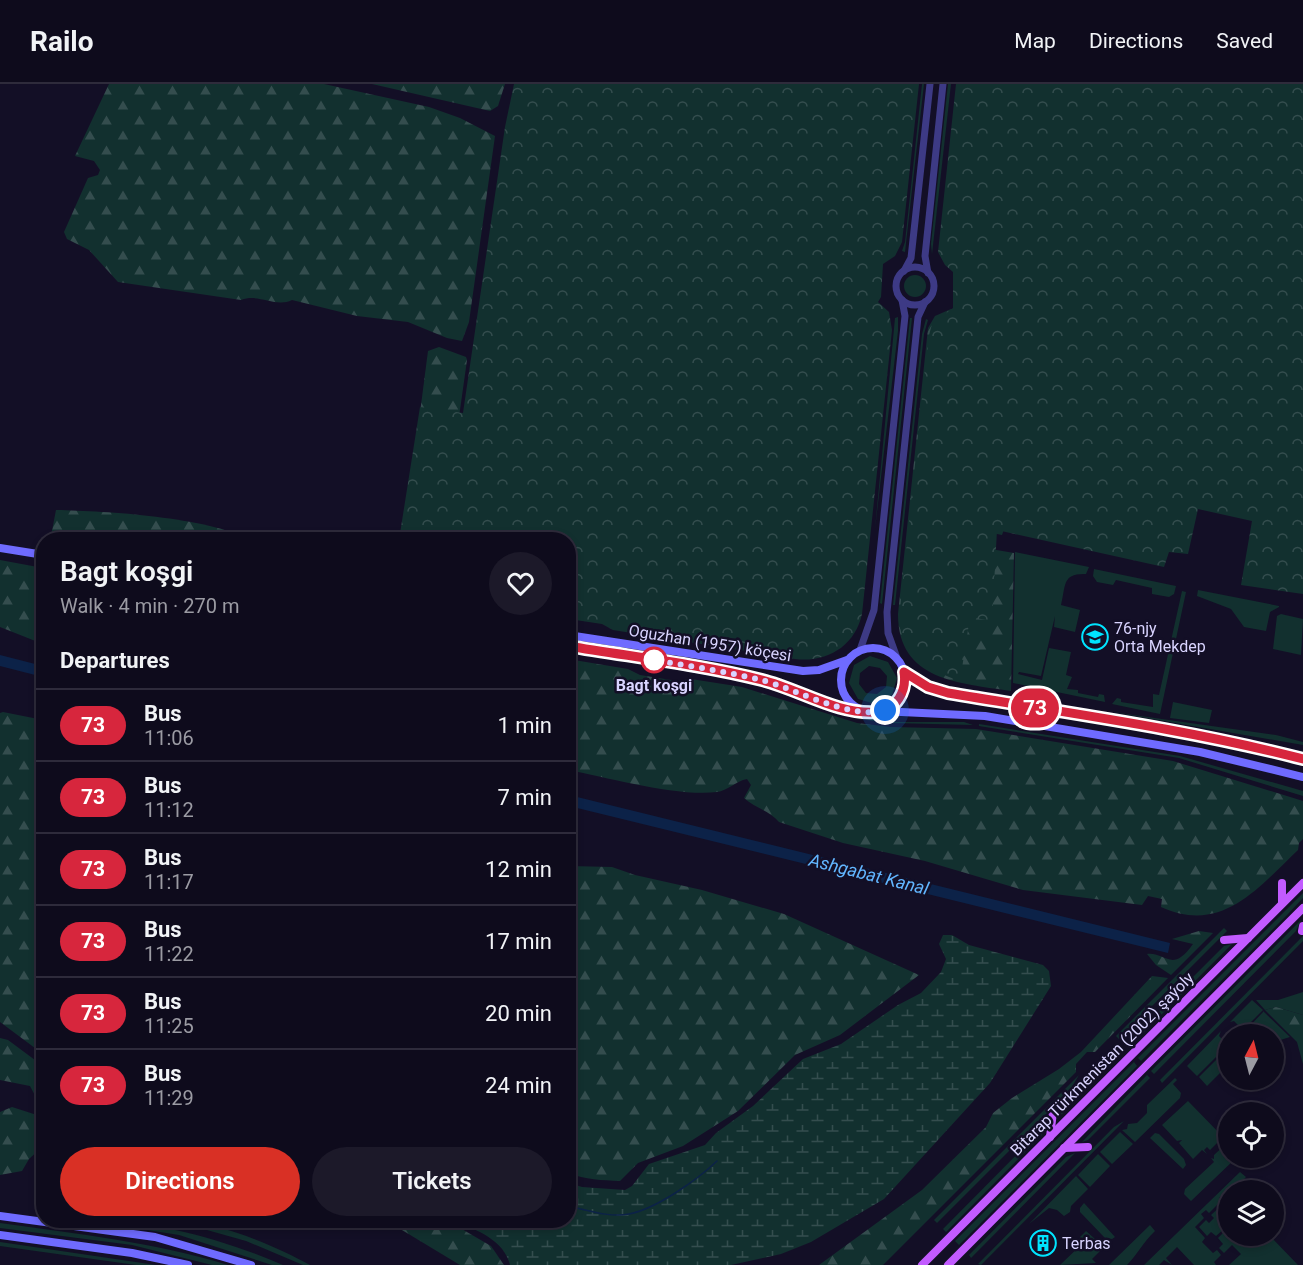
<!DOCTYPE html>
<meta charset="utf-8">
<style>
:root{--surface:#0e0b1c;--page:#1c1929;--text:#f1f3f6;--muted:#9b9ba3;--line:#2e2b3b;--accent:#d93025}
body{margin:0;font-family:Roboto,sans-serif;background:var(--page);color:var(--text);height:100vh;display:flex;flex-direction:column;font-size:22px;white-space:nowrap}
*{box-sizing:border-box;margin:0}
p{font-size:20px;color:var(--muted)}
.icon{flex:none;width:33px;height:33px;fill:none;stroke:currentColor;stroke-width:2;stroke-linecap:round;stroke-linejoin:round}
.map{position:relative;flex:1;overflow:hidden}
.sheet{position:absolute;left:36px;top:448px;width:540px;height:696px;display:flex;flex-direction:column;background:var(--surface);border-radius:24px;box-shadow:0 3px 9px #0003,0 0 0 2px var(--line)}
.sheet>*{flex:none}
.badge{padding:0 12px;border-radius:20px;font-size:21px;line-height:39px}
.needle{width:39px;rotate:7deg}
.buttons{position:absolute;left:1218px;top:940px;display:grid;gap:12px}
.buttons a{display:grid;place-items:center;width:66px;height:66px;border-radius:50%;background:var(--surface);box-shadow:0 3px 9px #0003,0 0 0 2px var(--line);font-size:30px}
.you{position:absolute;width:30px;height:30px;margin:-15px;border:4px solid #fff;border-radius:50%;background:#1a73e8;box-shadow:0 0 0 9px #1a73e833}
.map>.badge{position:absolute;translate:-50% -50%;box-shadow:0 0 0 3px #fff}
h2{padding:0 24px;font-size:22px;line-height:54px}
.round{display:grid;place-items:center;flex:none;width:63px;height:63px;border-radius:32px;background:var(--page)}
.summary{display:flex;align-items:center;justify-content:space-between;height:102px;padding:0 24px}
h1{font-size:28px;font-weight:600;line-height:45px}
.cta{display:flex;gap:12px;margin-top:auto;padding:12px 24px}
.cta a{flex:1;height:69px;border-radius:36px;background:var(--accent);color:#fff;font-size:24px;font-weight:600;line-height:69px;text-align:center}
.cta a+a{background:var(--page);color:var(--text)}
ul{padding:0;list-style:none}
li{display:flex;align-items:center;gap:18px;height:72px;padding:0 24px;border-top:2px solid var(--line)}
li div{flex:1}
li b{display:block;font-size:22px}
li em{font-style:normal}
li .badge{min-width:66px;font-weight:700;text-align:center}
header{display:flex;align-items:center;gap:36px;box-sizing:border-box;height:84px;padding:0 30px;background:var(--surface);border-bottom:2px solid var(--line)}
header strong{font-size:28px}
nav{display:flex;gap:33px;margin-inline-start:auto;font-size:21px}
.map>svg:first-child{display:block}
</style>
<header>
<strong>Railo</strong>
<nav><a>Map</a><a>Directions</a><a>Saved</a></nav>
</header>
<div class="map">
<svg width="1303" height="1181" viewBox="0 0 1303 1181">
<defs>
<pattern id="forest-firs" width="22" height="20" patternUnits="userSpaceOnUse" patternTransform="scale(1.5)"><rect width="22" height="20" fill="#12302f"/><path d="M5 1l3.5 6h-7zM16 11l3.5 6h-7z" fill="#344d4e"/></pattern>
<pattern id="wetland-marsh" width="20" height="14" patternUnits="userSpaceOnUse" patternTransform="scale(1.5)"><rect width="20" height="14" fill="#12302f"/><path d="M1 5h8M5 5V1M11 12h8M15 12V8" fill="none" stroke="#344d4e"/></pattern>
<pattern id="park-crowns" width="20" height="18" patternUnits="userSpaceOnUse" patternTransform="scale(1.5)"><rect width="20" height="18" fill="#12302f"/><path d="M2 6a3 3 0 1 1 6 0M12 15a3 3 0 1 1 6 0" fill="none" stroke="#344d4e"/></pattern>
</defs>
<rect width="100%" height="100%" fill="#130f26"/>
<g fill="#12302f" fill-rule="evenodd">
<path d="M922,0h2l-19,168 -3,-1 3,-9z"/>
<path d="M948,0h3l-19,170 -1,-10z"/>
<circle cx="915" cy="202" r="11"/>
<path d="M898,233v14l-23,198 20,-211z"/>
<path d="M910,234h2l-30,286 -2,-1z"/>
<path d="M926,235l2,1 -4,14 -29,271h-2l29,-271z"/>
<path d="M1015,468l74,15 -3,7c-24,-1 -20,11 -25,31l19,5 -5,22 -21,-5 1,-11 -14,60 -22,-4 -1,2 24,6 7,-32 22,4 -5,23 6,2 -5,12 11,1v3l20,4 1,-3 5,1 1,7 -92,-19z"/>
<path d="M1094,485l82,17 -2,8 -5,3 -17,-3v-6l-36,-8 -3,5 -16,-3 -4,-6z"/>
<path d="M1198,506l81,16v1l-9,5 -4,19 -22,-4 -13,-18 -34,-13z"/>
<path d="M1182,507l4,1 -26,122 -48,-10 5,-6 4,1v3l32,5v-13l6,1z"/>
<path d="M1281,530l22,5 -2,36 -28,-6 4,-33z"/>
<path d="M870,572l18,6 9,16 -5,17 -17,9 -17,-5 -9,-16 5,-18zM869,582l11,2 7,8 -1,11 -9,7 -11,-1 -7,-9 1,-11z"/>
<path d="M764,602l94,31 33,5h73l9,3 -82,-2 -33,-4z"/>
<path d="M1173,618l39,8 -3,13 -39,-5z"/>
<path d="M1112,628l164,23 27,7v3z"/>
<path d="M979,640l201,32 123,35v5l-124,-38 -200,-32z"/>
<path d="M1303,809v5l-15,16 -147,147 -3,-3z"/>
<path d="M1301,836l-5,11 -142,143 -3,-3z"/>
<path d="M1224,844l3,3 -108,108 -3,-3z"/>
<path d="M1303,852v5l-141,142 -2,-3z"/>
<path d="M1232,860l-104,104 -3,-3 99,-99z"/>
<path d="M1303,908v23l-27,-8 -11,3 -9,-10h22z"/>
<path d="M1252,916l11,10 -20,20 -9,-9 -4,1z"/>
<path d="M1264,927v1l26,25 -16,5v-7h-28l-1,-4z"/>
<path d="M1221,947l-2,5 9,9 -31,31 -10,-10z"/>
<path d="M1228,964v17l-21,21 -8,-9z"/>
<path d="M1121,965l3,3 -67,67 2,-6z"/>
<path d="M1134,978l3,4 -178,179 -4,-4z"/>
<path d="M1079,991l-9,15 -133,133 -3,-3z"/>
<path d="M1147,991l3,3 -62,62 -6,2z"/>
<path d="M1175,994l2,2 -4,4 8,9 -1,5 -45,44 -13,-12 5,-1 1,-5 9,-1 10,-10v-8z"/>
<path d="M1188,1017l35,36 -13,13 -3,-3 -3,3 3,4 -5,-4 -9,9 -14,-16 3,-3 -5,1 -15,-16z"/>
<path d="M1124,1037l-143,144 -3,-1 136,-137z"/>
<path d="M1046,1041l-4,10 -96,97 -3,-3z"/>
<path d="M1120,1048l13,12 -21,20 -12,-12z"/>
<path d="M1155,1049l4,1 25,25 2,6 -3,4 -33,-31z"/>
<path d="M1228,1058v16h8l-45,43 -7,-7 1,-5 29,-27 -3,-4 3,1v-4z"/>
<path d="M1075,1069l-104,105 -2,-3 97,-98z"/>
<path d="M1098,1070l12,12 -20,21 -12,-12z"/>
<path d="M1240,1088l6,5 -14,14h-6l-7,7 2,3 -12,12 -3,-3 -5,4 3,4 -9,9 10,11 -3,4 11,11 4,-3 4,5 -7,7 2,3h-22l-17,-18 -11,11 6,7 -8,-5 -5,5h-15z"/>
<path d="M1076,1092l12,13 -17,17 -1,6 -6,4 -7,-6 -8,-2 -20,16z"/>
<path d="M1084,1119l31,34 -3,2 -7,-1 -25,-26v-4z"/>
<path d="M1223,1120l3,3 2,-2v7l-10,10 6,7 -8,7 -5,-4 -4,4 -8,-9 7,-7 3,3 5,-5 -3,-3z"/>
<path d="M91,1137c67,0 131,18 192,44h-11l-93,-30z"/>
<path d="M175,1137c42,0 99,24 135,44h-7l-57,-24z"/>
<path d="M0,1139c78,11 153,19 228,42h-16l-80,-20 -132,-17z"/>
<path d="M1150,1141l5,6c-12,11 -17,23 -28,34h-18z"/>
<path d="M1226,1146l2,6 4,1 38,-1 28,29h-69l12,-11 -9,-9 -8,8 -5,-5 4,-4 -5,-6z"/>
<path d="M1086,1147l18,16 -12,12 4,4 -36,2 23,-22 -3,-6z"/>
<path d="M0,1158l156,23h-20l-136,-19z"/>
</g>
<g fill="url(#forest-firs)">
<path d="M109,0h215l105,23 31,11 35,18 -26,186 -7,19 -15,-3 -39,-16 -51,-6 -65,-16c-17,8 -33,-7 -51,0l-123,-18 -29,-32 -22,-11 -3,-7 24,-54 10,-3 2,-5 -6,-9 -19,-5z"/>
<path d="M372,0h133l-7,22 -8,5z"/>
<path d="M951,225h6l48,217 -3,9 -53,-11 30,23 35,6 -3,138c-51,-8 -113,-10 -113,-77l30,-286 7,-12z"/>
<path d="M439,263l27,10 1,3 -18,128 -39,2 18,-139z"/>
<path d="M56,426c51,1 150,7 195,30h-172l-28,-4z"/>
<path d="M0,476l43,8v76l-43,-17z"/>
<path d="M568,575l60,10 12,6 37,6 14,-2 51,8 115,36 34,4 85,2 197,32 130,40v38l-4,4 -1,7c-40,38 -76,85 -137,57l1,-8 -14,-3 -6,9 -119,-15 -98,-29 -82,-18 -64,-21c-9,-11 -24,-14 -35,-24l7,-13 -4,-6c-11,2 -20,12 -30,13 -39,5 -108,-14 -148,-22z"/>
<path d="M3,628l40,8v334l-43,-32v-309z"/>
<path d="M569,782l43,1 23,8 67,15 82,24 135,61 -79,60 -45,20 -57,56 -55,35 -45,17 -18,18c-18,-1 -34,-1 -52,-8z"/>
<path d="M1199,847l14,2 -42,42 -15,-10 -9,-11c19,-2 25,20 46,-10l-21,-5z"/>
<path d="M1152,892l16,2 -73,74h-8l-11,12v8l-193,193h-64l103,-75 64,-63 7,-14 19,-15 47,-29 22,-17z"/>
<path d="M1276,923l27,8v49l-6,-22 -32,-32z"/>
<path d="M0,954l8,2 35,26v35h-5l-8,-15 -30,-6z"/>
<path d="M12,1023l31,10v29l-14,13 -7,12 -22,4v-63z"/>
<path d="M387,1137h61l43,25 13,19h-44z"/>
</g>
<path fill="url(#wetland-marsh)" d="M943,851h9l17,10 74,20 6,6 2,15 -61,97 -106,116 -73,43 -30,12 -50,11h-221c-6,-25 -33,-35 -55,-44h113l1,-38 13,4 43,3 7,-4 17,-22 56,-19 11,-12 37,-27 50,-47 38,-15 57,-39 23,-12 20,-21 5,-13 -7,-15z"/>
<g fill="url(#park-crowns)">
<path d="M514,0h405l-17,158 -7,14 -12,8 -2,33 -3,5 11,10 3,18 -30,284c-7,32 -35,49 -67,45l-182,-29 -11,-6 -33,-5 -1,-79h-169l21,-133 43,6 42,-286z"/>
<path d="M956,0h347v510l-62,-9 11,-64 -54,-12 -10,45 -19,-2 -5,15 -167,-37 -5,91 -22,-4 -10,64c-31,-11 -59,-26 -61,-62l29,-280 4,-15 21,-16v-36l-8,-7 -7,-13z"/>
</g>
<g fill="#0c2248">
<path d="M0,571l43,11v11l-43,-11z"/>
<path d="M569,711l601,148 -2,10 -599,-147z"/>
</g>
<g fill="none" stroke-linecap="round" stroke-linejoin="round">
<path stroke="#0c2248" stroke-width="1.5" d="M568,1122c19,4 42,12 61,8 27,-5 68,-34 88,-53"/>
<g stroke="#3d3a85" stroke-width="7">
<circle cx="915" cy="202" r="19"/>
<path d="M904,187l7,-13 19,-174"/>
<path d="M928,189l-3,-17 18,-172"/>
<path d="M860,566l14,-40 31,-294 -3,-16"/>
<path d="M897,574l-9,-25 -1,-21 31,-295 7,-15"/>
</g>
<g stroke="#6f6bff" stroke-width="8">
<path d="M0,464l44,7"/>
<path d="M568,551l235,36 16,-1 28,-10"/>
<path d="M568,562l192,34 75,25 28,6"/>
<circle cx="873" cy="596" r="32"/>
<path d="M905,588l23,15 20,6 255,43 100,23"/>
<path d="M880,627l105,5 215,36 103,25"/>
<path d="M0,1132l155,21 96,28"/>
<path d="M0,1151l132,18 56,12"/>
</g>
<g stroke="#c25bff" stroke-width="8">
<path d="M1282,799v20"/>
<path d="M1302,847l1,-5"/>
<path d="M1224,856l24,-2"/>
<path d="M1050,1053l3,-25"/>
<path d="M1064,1064l24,-1"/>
<path d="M922,1181l381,-382"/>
<path d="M948,1181l355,-357"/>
</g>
</g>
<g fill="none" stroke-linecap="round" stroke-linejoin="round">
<g stroke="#fff" stroke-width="14">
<path id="line" d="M568,562c65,11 131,18 194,34 37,9 76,35 114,32 21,-2 31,-21 28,-40l24,15 20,6c119,20 239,36 355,66"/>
</g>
<use href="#line" stroke="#d7263d" stroke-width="9"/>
<path stroke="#d9d4ff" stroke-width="6" stroke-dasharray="0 10.8" d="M654,576l-8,-1c38,6 77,12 115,21 34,8 90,41 124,30"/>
</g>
<defs>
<g id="school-ring" transform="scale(1.35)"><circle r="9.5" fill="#130f26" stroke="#00e5ff" stroke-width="1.5"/><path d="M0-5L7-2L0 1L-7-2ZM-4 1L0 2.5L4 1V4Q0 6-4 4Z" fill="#00e5ff"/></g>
<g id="building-ring" transform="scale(1.35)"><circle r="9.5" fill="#130f26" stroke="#00e5ff" stroke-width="1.5"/><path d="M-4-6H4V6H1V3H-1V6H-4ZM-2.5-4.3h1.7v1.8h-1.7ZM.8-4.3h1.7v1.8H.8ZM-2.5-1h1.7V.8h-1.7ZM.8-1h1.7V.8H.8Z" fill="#00e5ff"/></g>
</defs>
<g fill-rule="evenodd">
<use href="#school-ring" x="1095" y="553"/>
<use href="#building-ring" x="1043" y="1159"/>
</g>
<circle fill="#fff" stroke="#d7263d" stroke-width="3" cx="654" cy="576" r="12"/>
<g text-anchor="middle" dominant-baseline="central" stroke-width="5" stroke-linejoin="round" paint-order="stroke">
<g font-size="16" fill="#d9d4ff" stroke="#130f26" text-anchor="start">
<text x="1114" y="544">76-njy<tspan x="1114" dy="18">Orta Mekdep</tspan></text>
<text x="1062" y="1159">Terbas</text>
</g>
<g font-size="16" fill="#d9d4ff" stroke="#130f26">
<text transform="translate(710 559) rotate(9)">Oguzhan (1957) köçesi</text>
<text transform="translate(1102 980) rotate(-45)">Bitarap Türkmenistan (2002) şaýoly</text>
</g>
<g font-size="16" font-weight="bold" fill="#d9d4ff" stroke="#130f26">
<text x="654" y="601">Bagt koşgi</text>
</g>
<g font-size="18" font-style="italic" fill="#62b6ff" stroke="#130f26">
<text transform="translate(869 790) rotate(14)">Ashgabat Kanal</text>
</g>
</g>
</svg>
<div class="buttons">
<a><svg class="needle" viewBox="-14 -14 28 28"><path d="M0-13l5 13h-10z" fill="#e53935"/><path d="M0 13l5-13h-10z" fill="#9b9ba3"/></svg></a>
<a><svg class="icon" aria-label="locate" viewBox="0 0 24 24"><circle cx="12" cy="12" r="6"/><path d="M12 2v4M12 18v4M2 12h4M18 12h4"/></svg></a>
<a><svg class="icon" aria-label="layers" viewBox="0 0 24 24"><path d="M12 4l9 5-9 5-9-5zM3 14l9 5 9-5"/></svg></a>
</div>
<div class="you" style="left:885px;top:626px"></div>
<b class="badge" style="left:1035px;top:624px;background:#d7263d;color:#fff">73</b>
<section class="sheet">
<div class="summary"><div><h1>Bagt koşgi</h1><p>Walk · 4 min · 270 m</p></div><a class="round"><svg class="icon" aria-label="heart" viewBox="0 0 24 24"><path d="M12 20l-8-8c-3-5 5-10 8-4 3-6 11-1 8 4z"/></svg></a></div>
<h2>Departures</h2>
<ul>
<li><span class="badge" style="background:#d7263d;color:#fff">73</span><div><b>Bus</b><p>11:06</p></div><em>1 min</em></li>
<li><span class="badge" style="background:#d7263d;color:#fff">73</span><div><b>Bus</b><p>11:12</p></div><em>7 min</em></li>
<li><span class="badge" style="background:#d7263d;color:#fff">73</span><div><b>Bus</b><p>11:17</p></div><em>12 min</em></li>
<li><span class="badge" style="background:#d7263d;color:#fff">73</span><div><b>Bus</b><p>11:22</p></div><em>17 min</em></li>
<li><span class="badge" style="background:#d7263d;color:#fff">73</span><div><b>Bus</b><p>11:25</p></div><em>20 min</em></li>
<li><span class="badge" style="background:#d7263d;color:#fff">73</span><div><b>Bus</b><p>11:29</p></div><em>24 min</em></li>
</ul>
<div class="cta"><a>Directions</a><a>Tickets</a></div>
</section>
</div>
